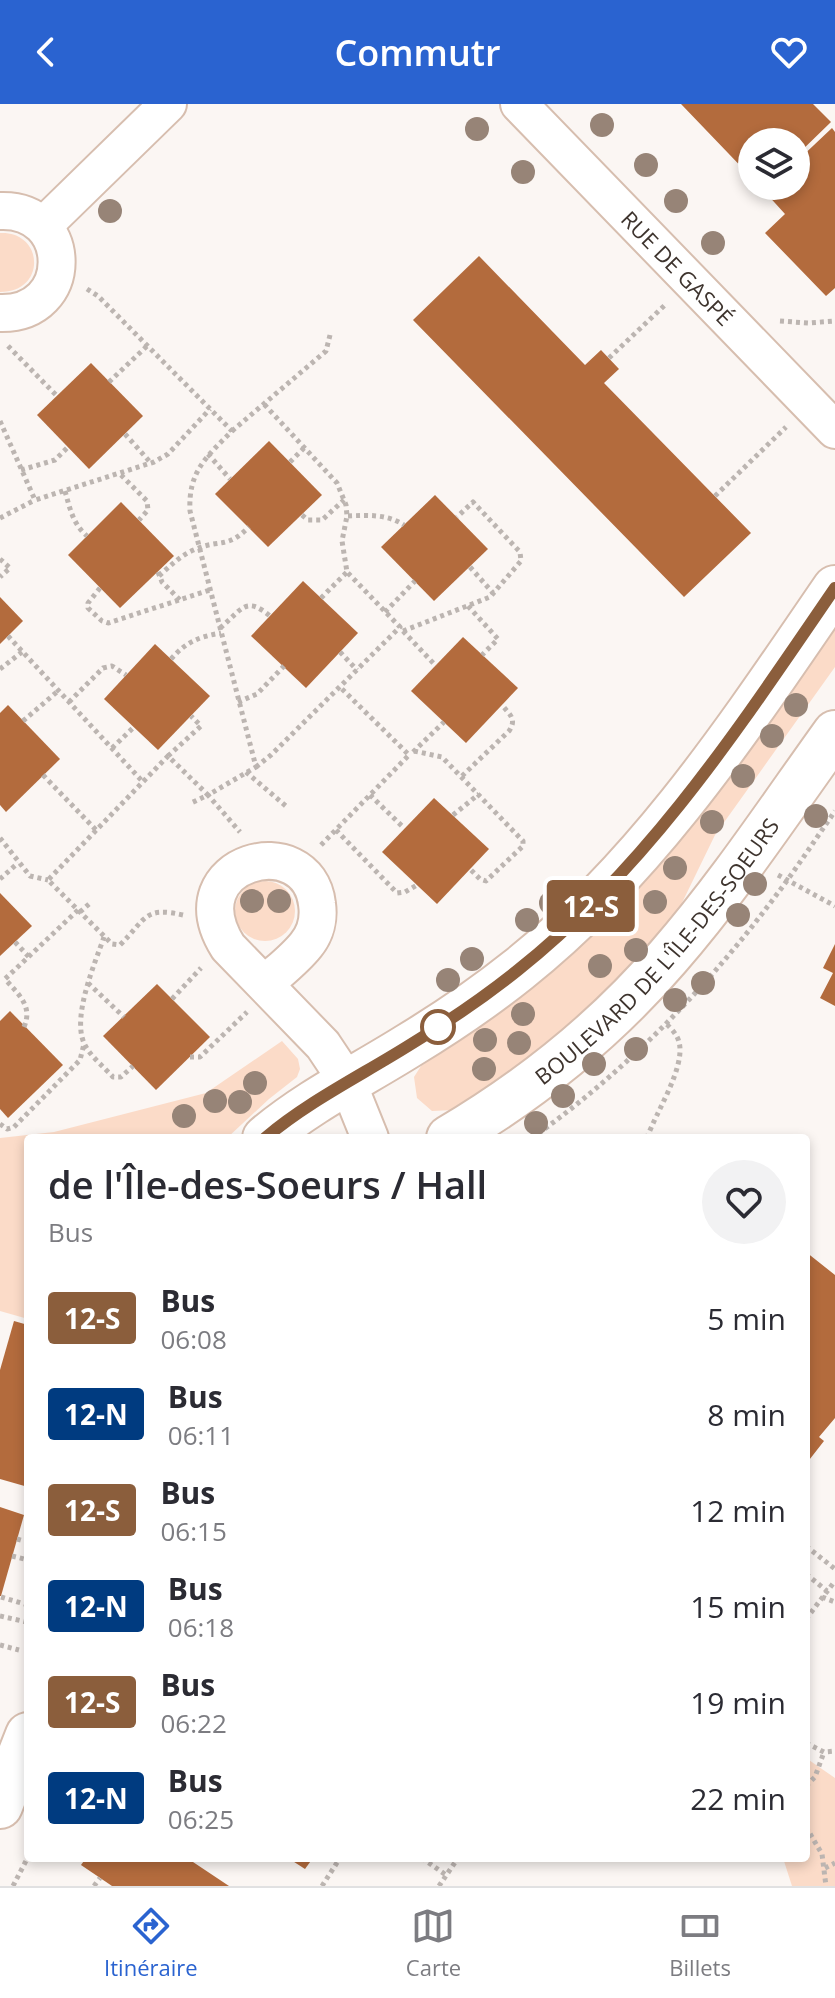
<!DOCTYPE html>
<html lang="fr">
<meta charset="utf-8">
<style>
:root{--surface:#fff;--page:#f2f2f3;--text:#2b2b33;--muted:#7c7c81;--line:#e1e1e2;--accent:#2a63d0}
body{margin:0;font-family:"Open Sans",sans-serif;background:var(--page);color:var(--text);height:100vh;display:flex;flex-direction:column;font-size:30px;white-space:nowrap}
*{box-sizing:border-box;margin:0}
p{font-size:26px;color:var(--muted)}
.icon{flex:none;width:44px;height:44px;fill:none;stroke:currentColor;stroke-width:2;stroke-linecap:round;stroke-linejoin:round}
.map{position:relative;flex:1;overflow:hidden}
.drawer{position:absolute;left:24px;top:1030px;width:786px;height:728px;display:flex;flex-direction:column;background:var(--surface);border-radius:8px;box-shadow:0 4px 12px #0003}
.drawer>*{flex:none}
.badge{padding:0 16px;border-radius:6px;font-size:28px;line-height:52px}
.tools{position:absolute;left:738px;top:24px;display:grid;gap:16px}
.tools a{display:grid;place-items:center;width:72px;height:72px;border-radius:50%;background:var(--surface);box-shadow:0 4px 12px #0003;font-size:40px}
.map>.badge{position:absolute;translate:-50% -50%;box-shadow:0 0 0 4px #fff}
.round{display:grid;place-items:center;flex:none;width:84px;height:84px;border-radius:42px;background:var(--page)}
.summary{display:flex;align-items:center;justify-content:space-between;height:136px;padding:0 24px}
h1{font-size:38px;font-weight:600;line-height:60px}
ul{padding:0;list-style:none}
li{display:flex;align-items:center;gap:24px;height:96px;padding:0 24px}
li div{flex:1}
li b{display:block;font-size:30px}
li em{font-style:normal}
li .badge{min-width:88px;font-weight:700;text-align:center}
header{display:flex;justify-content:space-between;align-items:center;height:104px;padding:0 24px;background:var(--accent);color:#fff;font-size:36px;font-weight:600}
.tab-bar{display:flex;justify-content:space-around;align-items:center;height:112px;border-top:2px solid var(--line);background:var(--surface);font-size:22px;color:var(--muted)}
.tab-bar a{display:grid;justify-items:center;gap:4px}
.tab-bar .current{color:var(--accent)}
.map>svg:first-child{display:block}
</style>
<header><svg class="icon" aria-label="back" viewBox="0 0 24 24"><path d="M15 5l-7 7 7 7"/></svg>Commutr<svg class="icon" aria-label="heart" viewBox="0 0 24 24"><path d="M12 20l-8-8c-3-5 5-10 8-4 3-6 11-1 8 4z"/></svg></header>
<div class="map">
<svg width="835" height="1782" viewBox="0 0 835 1782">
<rect width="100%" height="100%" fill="#fbf6f3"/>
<g fill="#fbdbc8">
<path d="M0,129c44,-2 47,59 0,59z"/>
<path d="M835,523v40l-120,168 -36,74 -18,27 -92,90 -48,39 -67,45 -22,1 -15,-13 -3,-21 7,-11 83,-57 47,-38 38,-36 126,-142z"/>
<circle cx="265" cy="807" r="30"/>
<path d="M282,937l16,18 2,10 -3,8 -28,22 -42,39h-199v181l-28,-8v-173l54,-6 152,-39z"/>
<path d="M806,1654l29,20v108h-43l-9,-28h23z"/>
</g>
<g fill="#b36b3d">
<path d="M681,0h132l18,18 -35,34v-14h-44v36z"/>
<path d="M832,24l3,4v156l-9,8 -61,-63 20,-19 -20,-22 6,-6h25v-24z"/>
<path d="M479,152l106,109 16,-15 18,19 -15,14 147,150 -67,64 -271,-277z"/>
<path d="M91,259l52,53 -54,53 -52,-54z"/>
<path d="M269,337l53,54 -54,52 -53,-53z"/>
<path d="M435,391l53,54 -54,52 -53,-54z"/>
<path d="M121,398l53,54 -54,52 -52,-53z"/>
<path d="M303,477l55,52 -52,55 -55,-52z"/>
<path d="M0,493l23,24 -23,23z"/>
<path d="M463,533l55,51 -52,55 -55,-52z"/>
<path d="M155,540l55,52 -52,54 -54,-51z"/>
<path d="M8,601l52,54 -54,53 -6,-7v-92z"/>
<path d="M434,694l55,51 -52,55 -55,-52z"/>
<path d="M0,789l32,33 -32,30z"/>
<path d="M835,840v62l-15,-8 13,-25 -10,-5z"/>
<path d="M157,880l53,53 -54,53 -53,-54z"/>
<path d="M10,907l53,54 -55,53 -8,-9v-88z"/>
<path d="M806,1148l29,23v143l-16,19 5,4 -18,23z"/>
<path d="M14,1217l14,4v162l-28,-8v-109z"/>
<path d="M0,1403l24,8 -23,81h-1z"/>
<path d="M86,1754h101l42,28h-117l-31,-21z"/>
<path d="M288,1754h25l-8,11z"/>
</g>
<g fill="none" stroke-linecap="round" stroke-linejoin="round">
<g stroke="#d7beaf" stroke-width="40">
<g id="street">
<path id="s1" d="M519,0l316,326"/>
<path d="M0,107c75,-3 76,104 0,102"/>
<path d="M43,122l125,-122"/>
<path d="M266,879c13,-12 29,-24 40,-38 10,-12 13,-27 11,-41 -9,-77 -143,-43 -89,43l95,98 24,36 23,57"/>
</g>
</g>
<g stroke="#d7beaf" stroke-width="48">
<g id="secondary">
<path d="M265,1034c44,-37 95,-62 143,-92 38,-23 75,-48 110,-76 131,-104 223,-245 317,-382"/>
<path id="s2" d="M449,1034c81,-48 158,-110 219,-181 61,-70 113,-149 167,-224"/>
<path d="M0,1702l28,-71"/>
</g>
</g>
<g stroke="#bcb5b1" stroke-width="5" stroke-dasharray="4 4" stroke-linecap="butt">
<path d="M87,185l11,7 134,135c-26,26 -44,41 -42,80l66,256 -48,28 32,37"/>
<path d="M780,217l28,2 27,-2"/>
<path d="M8,242l49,50"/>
<path d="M609,254l57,-54"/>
<path d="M109,278l38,-36"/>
<path d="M0,317l35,79 119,-38 14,-8 42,-45"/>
<path d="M232,327l94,-80 4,-16"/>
<path d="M125,330l26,29"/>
<path d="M208,350l22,25"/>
<path d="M290,358l14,-14"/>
<path d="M21,366l34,-10 13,-13"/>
<path d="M121,371l26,26 1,9 -9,10"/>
<path d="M65,387c5,18 8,33 22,45"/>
<path d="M715,392l71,-69"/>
<path d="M302,411l6,5h14l22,-20"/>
<path d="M348,412c20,-1 39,-2 56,9"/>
<path d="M0,414l35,-18"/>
<path d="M0,455l10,9 -10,9"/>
<path d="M470,463l23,26"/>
<path d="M158,468l4,10 18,18"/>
<path d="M159,472c12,-11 22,-21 37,-27 24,-10 31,0 53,-22"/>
<path d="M100,484l-12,15v5l14,13 6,2 102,-33"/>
<path d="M321,494l26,-26"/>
<path d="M468,502l30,33 -16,16"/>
<path d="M385,508l30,-31"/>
<path d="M220,524c22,-18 25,-33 50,-12"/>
<path d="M403,527l87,-34 31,-36 -1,-9 -47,-50 -16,15"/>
<path d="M403,527l33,35"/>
<path d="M8,532l135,146"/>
<path d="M340,548l17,18"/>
<path d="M171,555c15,-17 27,-22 50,-26"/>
<path d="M0,565l22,-17"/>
<path d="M69,598l34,-34 9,-2 14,9"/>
<path d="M238,598l19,-8 27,-28"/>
<path d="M23,617l35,-30"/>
<path d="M112,644l22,-21"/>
<path d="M414,647l28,6 81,84v5l-37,35 -6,-2 -10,-10"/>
<path d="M413,648l31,-30"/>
<path d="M168,652l33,-30 -10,-10"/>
<path d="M256,663l15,-12 129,-128 -53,-55 -5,-31 5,-25 -1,-11 -9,-22 -74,-80"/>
<path d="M246,668l41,35"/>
<path d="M43,671l53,55"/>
<path d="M462,672l47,-45c8,-12 1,-16 -7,-26"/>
<path d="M370,691l34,33"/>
<path d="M453,711l26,-21"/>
<path d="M336,726l61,63 8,-1 12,-7"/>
<path d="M0,734l30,38 18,4"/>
<path d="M321,741l88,-90 -69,-68"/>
<path d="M778,771l57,31"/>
<path d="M0,775l18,-16"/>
<path d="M80,808l9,-8"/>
<path d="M183,811c-39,-9 -37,4 -63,30l-8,-1 -64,-64 120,-124 40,39 -17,8"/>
<path d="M104,833c-9,26 -32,79 -20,106 5,12 20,24 29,34h8l12,-11"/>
<path d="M15,838l14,15"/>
<path d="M88,879l36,34"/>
<path d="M172,895l29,-31"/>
<path d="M24,923c9,-21 -5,-32 -19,-48l73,-69"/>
<path d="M190,953h10l47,-45"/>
<path d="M0,1020l7,5 7,-2 66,-67 4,-16"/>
<path d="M532,1034c90,-64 169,-144 236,-232 24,-31 45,-63 67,-95"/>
<path d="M647,1034c8,-24 39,-71 32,-96 -2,-8 -9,-15 -15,-20"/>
<path d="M17,1435l11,3"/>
<path d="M806,1442l29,23"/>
<path d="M12,1452l16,4"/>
<path d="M806,1470l21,17"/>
<path d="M1,1493l27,8"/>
<path d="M822,1493l13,5"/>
<path d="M0,1512l27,6"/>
<path d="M806,1515l29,-38"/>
<path d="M0,1541l19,5"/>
<path d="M806,1639l18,9 11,-1"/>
<path d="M806,1682l9,-9 9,-25"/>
<path d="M806,1723l16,27 4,32"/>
<path d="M422,1754l24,17"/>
<path d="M825,1764l10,-5"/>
<path d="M13,1782l15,-29"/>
<path d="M94,1782l6,-8"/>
<path d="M322,1782l18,-28"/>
<path d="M439,1782l19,-28"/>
</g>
<use href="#street" stroke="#fff" stroke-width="36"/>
<use href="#secondary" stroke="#fff" stroke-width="44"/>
</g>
<g fill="#978477">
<circle cx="602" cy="21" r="12"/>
<circle cx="477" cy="25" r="12"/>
<circle cx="646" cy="61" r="12"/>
<circle cx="523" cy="68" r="12"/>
<circle cx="676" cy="97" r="12"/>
<circle cx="110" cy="107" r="12"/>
<circle cx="713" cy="139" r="12"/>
<circle cx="796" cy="601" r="12"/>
<circle cx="772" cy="632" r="12"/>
<circle cx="743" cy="672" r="12"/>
<circle cx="816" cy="712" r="12"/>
<circle cx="712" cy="718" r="12"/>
<circle cx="675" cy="764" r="12"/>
<circle cx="755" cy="780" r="12"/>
<circle cx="252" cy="797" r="12"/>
<circle cx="279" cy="797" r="12"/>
<circle cx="655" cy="798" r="12"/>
<circle cx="551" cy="799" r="12"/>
<circle cx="738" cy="811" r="12"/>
<circle cx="527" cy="816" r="12"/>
<circle cx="636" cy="846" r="12"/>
<circle cx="472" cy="855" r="12"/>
<circle cx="600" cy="862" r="12"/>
<circle cx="448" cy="876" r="12"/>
<circle cx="703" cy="879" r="12"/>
<circle cx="675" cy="896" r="12"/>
<circle cx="523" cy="910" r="12"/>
<circle cx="485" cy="936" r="12"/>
<circle cx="519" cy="939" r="12"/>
<circle cx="636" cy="945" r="12"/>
<circle cx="594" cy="960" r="12"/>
<circle cx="484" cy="965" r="12"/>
<circle cx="255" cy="979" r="12"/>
<circle cx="563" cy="992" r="12"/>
<circle cx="215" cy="997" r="12"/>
<circle cx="240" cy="998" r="12"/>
<circle cx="184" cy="1012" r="12"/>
<circle cx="536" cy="1019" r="12"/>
</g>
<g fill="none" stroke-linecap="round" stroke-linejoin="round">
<g stroke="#fff" stroke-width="18">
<path id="line" d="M265,1034c44,-37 95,-62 143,-92 38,-23 75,-48 110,-76 131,-104 223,-245 317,-382"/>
</g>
<use href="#line" stroke="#8b5e3c" stroke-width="12"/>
</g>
<circle fill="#fff" stroke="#8b5e3c" stroke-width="4" cx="438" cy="923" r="16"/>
<g text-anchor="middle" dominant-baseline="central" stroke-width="8" stroke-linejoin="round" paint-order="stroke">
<g font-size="22" fill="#3e342e" stroke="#fff">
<text stroke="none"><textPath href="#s1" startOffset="228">RUE DE GASPÉ</textPath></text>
<text stroke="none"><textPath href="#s2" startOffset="282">BOULEVARD DE L'ÎLE-DES-SOEURS</textPath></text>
</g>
</g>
</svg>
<div class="tools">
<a><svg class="icon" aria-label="layers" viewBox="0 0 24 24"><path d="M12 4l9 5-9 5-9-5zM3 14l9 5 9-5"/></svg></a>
</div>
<b class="badge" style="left:591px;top:802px;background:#8b5e3c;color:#fff">12-S</b>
<section class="drawer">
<div class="summary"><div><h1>de l'Île-des-Soeurs / Hall</h1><p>Bus</p></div><a class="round"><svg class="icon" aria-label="heart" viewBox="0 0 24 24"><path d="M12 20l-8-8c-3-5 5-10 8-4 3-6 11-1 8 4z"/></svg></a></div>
<ul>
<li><span class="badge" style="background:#8b5e3c;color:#fff">12-S</span><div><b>Bus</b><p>06:08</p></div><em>5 min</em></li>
<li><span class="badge" style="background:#003b80;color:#fff">12-N</span><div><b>Bus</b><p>06:11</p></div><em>8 min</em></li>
<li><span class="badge" style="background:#8b5e3c;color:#fff">12-S</span><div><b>Bus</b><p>06:15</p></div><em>12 min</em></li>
<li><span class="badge" style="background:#003b80;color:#fff">12-N</span><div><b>Bus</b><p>06:18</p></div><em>15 min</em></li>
<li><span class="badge" style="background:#8b5e3c;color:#fff">12-S</span><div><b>Bus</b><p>06:22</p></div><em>19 min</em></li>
<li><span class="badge" style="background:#003b80;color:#fff">12-N</span><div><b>Bus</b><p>06:25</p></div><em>22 min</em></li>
</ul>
</section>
</div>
<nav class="tab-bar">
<a class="current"><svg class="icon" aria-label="directions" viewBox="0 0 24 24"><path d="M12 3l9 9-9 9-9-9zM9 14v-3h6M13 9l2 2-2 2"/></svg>Itinéraire</a>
<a><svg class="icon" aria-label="map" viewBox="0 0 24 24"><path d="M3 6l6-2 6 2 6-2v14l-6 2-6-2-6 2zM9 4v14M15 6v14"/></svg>Carte</a>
<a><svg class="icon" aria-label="tickets" viewBox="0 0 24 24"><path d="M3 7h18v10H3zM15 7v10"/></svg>Billets</a>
</nav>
